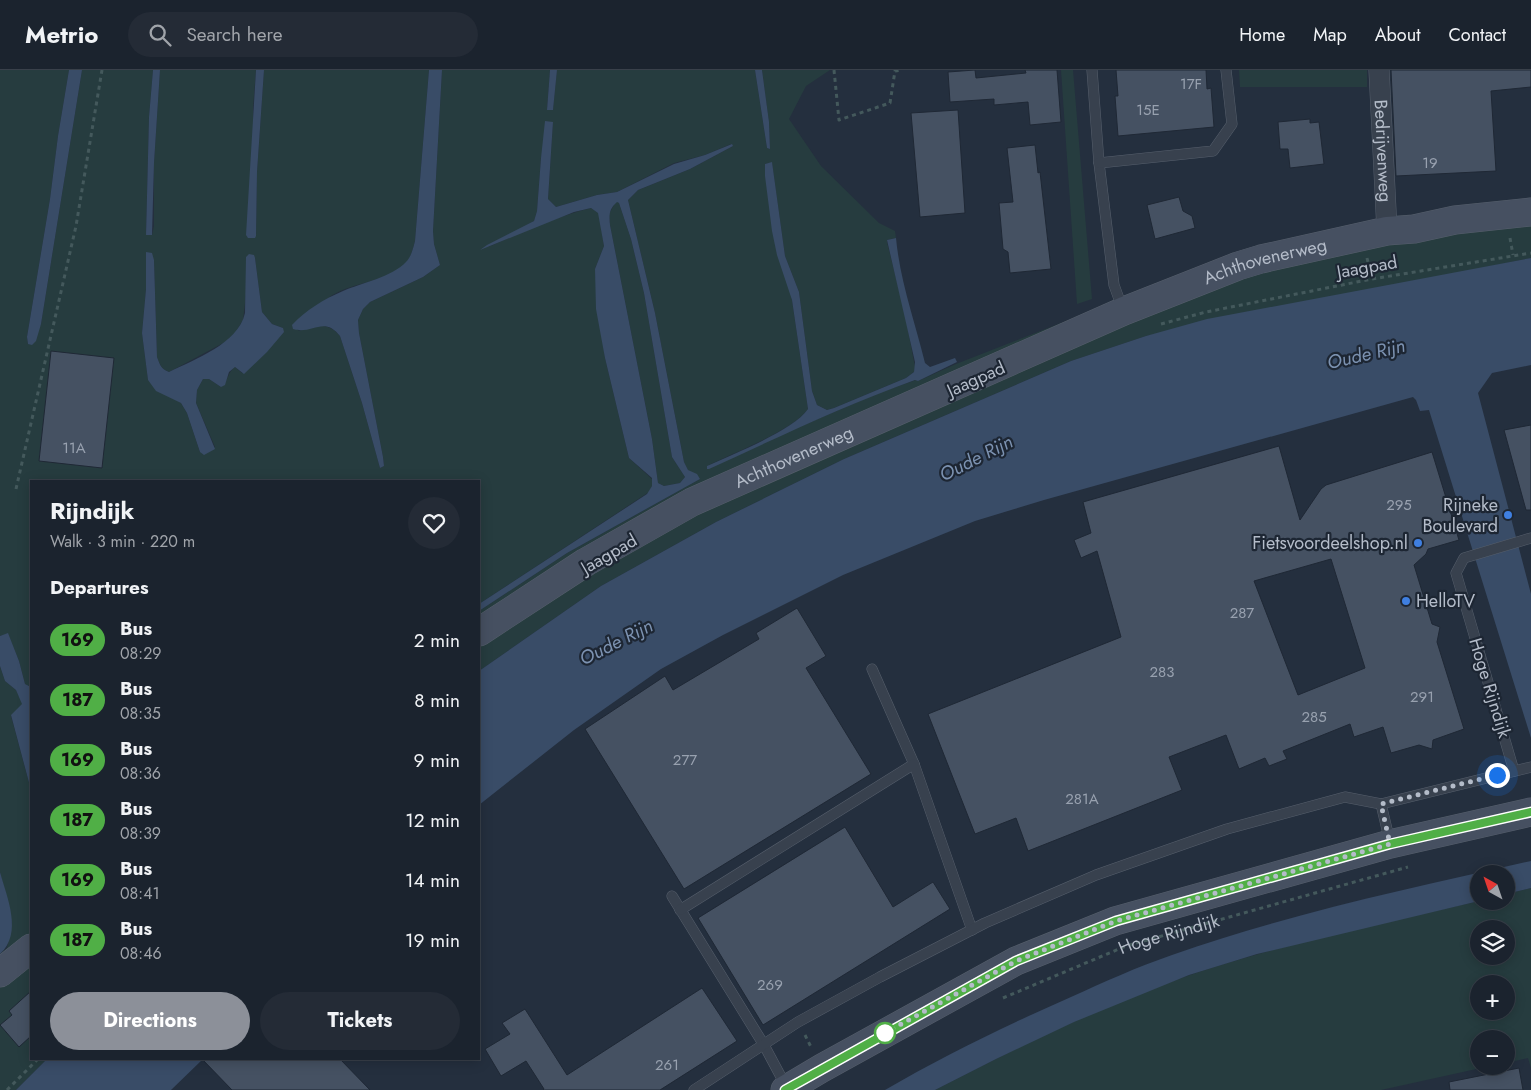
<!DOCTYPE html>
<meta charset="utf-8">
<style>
:root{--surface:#1b232e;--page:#242b36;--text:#f1f3f6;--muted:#a0a4aa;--line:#39404a;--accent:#8c9099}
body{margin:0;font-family:Jost,sans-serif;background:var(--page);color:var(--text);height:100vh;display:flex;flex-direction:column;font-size:19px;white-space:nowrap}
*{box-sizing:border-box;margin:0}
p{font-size:16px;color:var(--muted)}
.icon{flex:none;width:28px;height:28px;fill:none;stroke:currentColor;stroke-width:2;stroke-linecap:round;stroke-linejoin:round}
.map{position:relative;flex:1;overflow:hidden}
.details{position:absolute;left:30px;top:410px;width:450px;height:580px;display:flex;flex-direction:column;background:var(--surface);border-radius:0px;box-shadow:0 2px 12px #0003,0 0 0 1px var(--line)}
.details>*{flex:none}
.badge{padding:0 10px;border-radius:16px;font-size:18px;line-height:32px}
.needle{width:32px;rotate:320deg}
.tools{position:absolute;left:1470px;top:795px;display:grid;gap:10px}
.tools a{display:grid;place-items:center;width:45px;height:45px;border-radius:50%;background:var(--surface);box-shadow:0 2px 12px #0003,0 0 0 1px var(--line);font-size:25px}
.you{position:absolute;width:25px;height:25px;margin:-12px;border:4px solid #fff;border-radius:50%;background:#1a73e8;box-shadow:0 0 0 8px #1a73e833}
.map>.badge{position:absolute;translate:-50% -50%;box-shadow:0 0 0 2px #fff}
h2{padding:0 20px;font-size:19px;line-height:45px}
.round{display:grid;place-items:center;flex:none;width:52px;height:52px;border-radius:26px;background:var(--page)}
.head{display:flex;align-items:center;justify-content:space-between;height:85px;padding:0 20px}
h1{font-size:24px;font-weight:700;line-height:38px}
.cta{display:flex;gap:10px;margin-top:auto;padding:10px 20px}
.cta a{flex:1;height:58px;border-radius:30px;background:var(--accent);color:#fff;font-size:20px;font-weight:700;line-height:58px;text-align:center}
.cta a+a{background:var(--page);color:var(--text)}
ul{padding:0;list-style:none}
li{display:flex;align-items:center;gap:15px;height:60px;padding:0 20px}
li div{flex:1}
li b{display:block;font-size:19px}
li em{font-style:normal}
li .badge{min-width:55px;font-weight:700;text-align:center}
header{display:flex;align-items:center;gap:30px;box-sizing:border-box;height:70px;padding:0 25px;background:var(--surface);border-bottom:1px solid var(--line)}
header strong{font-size:24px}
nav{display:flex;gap:28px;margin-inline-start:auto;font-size:18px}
.search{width:350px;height:45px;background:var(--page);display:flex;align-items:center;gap:12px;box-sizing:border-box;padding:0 18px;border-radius:28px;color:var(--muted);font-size:19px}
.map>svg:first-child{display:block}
</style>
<header>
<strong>Metrio</strong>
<div class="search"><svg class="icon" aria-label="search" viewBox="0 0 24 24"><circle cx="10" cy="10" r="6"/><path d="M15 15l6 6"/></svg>Search here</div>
<nav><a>Home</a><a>Map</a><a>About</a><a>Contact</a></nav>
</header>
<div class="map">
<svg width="1531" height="1020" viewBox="0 0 1531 1020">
<rect width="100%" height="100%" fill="#242f3e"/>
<g fill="#263c3f" fill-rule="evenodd">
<path d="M0,0h69l-11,66 -8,63 -23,138 1,7 13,-20 41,-254h71l-4,47 -3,118h6l2,-9v-63l6,-93h96l-3,38 3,128 1,-64 7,-102h165l-14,171c-2,8 -4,16 -9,22 -20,21 -57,18 -79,36 -10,8 -19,21 -29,32 17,-5 30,-10 42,5l22,67 18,65 4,-2 -1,-9 -24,-124 -1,-13 5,-11 7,-7 53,-25 17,-12 -6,-21 -1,-13 9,-161h108l-3,40h6l4,-40h198l12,78 3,1 -1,-27 -7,-52h68l-24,16 -17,33 32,47 58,57 16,8 1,7 -9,2v2l18,72 10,53 -1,5 -8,6 -72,30 -7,2 -10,-5 -5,-14 -13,-99 -14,-36 -13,-93 -7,1 27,136 16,109c-16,22 -75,44 -101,57l174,-74 35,-12 2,1 38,-17 141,-55 434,-105v54l-385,78 -75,25 -227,98 -128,63 -115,64 -122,85v-60l88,-58 133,-74 -12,-9 -4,-8 -29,-149 -27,-113 10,-10 52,-21 43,-23 -2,-2 -26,11 -31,8 -57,29 -20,3 -41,12 -8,-8 5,-77 -12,36 -4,53 -3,10 -46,26c33,-15 68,-30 103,-39l8,5 5,33 -9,23 10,89 24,100 23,21v7l-3,6 -170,112v-123h-448v206l-6,-3 -6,-23 -11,-27 -8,2zM146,182l8,8 3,97c3,8 4,12 12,15l56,-30 10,-9 8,-13 3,-25 9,-37 7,54 10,12 11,4 -41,45 -7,-6c-8,6 -6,13 -14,20l-12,-8h-6l-6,11 -1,13 19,44 -15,5 -13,-39 -6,-10 -33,-23 -6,-47 4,-44z"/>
<path d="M1061,0h12l19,229 -15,5z"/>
<path d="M1239,0h128v17h-127z"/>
<path d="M616,131l3,2 12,36 13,54 28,164 13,20 -5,6 -16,3 -6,-3 -6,-44 -42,-214 -1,-11z"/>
<path d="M0,596l5,15 11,9 7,14 -12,12 20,74v269h16l-31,31h-16v-136l7,-6 5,-25 -12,-51z"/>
<path d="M1531,818v180l-3,-10 -22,5v-24h-27v27h11l-109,24h-446c83,-43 167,-85 255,-115 94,-32 192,-51 289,-74h27v-7zM1479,859h27v27h-27zM1479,914h27v27h-27z"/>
</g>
<g fill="#394c67" fill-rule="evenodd">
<path d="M69,0h13l-41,254 -5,17 -4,4 -4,-1 -1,-7 23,-138 8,-63z"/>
<path d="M153,0h7l-6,93 -2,72h-6l3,-118z"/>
<path d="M256,0h8l-7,102 -1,64 -1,2h-7l-2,-3z"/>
<path d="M429,0h13l-9,161 1,13 6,21 -17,12 -53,25 -7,7 -5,11 1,13 24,124 1,9 -4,2 -18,-65 -22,-67c-16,-21 -28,-1 -47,-7l-1,-4c14,-15 32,-26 51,-34 18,-8 49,-14 63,-29 5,-5 7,-13 9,-21z"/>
<path d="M550,0h7l-4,40h-6z"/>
<path d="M755,0h7l7,52 1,27 -3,-1z"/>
<path d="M545,51l8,1 -5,77 8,8 41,-12 20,-3 57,-28 31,-9 27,-11 1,2 -43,23 -52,21 -10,10 27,113 29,149 4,8 9,4 3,5 -133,74 -88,58v-7l168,-110 5,-8v-8l-23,-20 -24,-100 -9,-49 -1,-40 9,-23 -6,-33 -7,-5 -17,4 -94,38 7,-5 47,-24 3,-10 4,-53zM617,132l2,1 12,36 13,54 28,164 13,20 -5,6 -16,3 -6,-3 -6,-44 -42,-214c-1,-10 -1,-16 7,-23z"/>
<path d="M772,92l13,94 14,36 13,99 5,14 10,5 7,-2 72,-30 8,-6 1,-10 -28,-122 9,-2c4,43 19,84 29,125l5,4 25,-9 2,4 -39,19 -3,-1c-70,25 -138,58 -206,89h-2v-3c25,-12 86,-35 101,-57l-16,-109 -15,-45 -5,-24 -7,-55v-12z"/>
<path d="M146,182l6,1 2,7 3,97c3,8 4,12 12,15 26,-13 69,-28 76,-59l1,-56 3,-3 5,1 1,3 7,54 10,12 11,4 1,4 -17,20 -23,22 -9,-7 -6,5 -4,13 -4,2 -12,-8h-6l-6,11 -1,13 19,46 -11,6 -4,-3 -13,-39 -6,-10 -25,-12 -8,-11 -6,-47 4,-44z"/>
<path d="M1531,188v107l-39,8 -14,20 53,201v144l-102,-328 -9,1 -4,-11 -3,-3 -369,103 -69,21 -132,54 -120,60 -62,34 -87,61 -95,75v-134l122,-85 115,-64 128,-63 227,-98 75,-25 61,-17z"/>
<path d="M8,563l11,28 6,23 6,3v103l-20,-75 11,-11 -6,-14 -11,-9 -5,-15v-30z"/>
<path d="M1531,791v27l-25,6v-20h-27v27l-222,53 -68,21 -115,47 -78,37 -61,31h-50c60,-35 122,-65 186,-93 33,-15 66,-30 101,-42 117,-41 239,-67 359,-94z"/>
<path d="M0,802c7,26 23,61 0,82z"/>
<path d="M47,989h156l-32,31h-155z"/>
</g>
<g fill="#455162" stroke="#1f2835" fill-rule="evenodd">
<path d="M975,0l1,8 50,-5 -1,-3h32l4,52 -31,3 -2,-23 -34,3v-6l-44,3 -2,-30z"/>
<path d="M1116,0h90l1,19 4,-1 3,39 -96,9 -3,-40h3z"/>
<path d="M1391,0h140v17l-40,4 5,80 -100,5z"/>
<path d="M958,40l7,103 -45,4 -9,-104z"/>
<path d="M1310,49v4l9,-1 5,42 -34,4 -2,-19h-8l-2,-27z"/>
<path d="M1035,75l3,28 2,-1 11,97 -41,4 -2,-21 -5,-3 -4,-46 14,-1 -6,-54z"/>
<path d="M1179,127l4,14 9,5 3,12 -40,11 -8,-34z"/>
<path d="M51,281l63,7 -12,110 -63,-7z"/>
<path d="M1531,355v85h-5l-22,-80z"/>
<path d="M1279,376l21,74 21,-31 5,-4 106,-33 27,88 -31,9 -2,5 -12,11 18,59 8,3 -3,15 27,87 -31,11 -1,9 -13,-4 -28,8 -8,-26 -29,10 -4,-13 -67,27 4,8 -18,7 -4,-8 -26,11 -13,-34 -57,22 13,33 -154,61 -12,-33 -41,16 -47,-120 193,-77 -24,-86 -16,7 -7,-18 17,-7 -8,-31zM1331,489l34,109 -67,27 -44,-114z"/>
<path d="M797,538l29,48 -20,12 65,106 -187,115 -99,-160 80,-53 8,14 86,-51 -3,-6z"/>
<path d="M845,757l48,80 40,-25 17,27 -187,116 -65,-107z"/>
<path d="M702,918l35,53 -77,49h-117l1,-1 -18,-28 -25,15 -16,-27 25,-15 -8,-11 23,-14 42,66z"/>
<path d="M31,921v45l-12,11 -19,-22 12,-10 -3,-4z"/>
<path d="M202,989h138l30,31h-138z"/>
<path d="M1519,998l4,22h-73l-1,-8z"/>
</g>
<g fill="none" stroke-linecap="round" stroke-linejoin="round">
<g stroke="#565f6c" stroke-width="11">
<g id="lane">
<path d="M1092,0l7,93 15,122 9,25"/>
<path d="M1099,93l114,-12 19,-27 -6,-54"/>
<path d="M872,599l42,95"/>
<path d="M1514,701l-58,-198 8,-15 67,-20"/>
<path d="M1381,734l9,38"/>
<path d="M672,826l92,149 23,43"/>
<path d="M680,840l234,-146 58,166"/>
<path d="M694,1020l104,-68 82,-45 105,-54 111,-48 131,-46 118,-32 36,7 150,-37"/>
</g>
</g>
<g stroke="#565f6c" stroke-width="21">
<g id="street">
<path id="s2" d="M1379,0l8,161"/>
</g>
</g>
<g stroke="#565f6c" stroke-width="29">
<g id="secondary">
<path id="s3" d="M479,562l107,-70 106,-60 432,-191 114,-45 23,-7 126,-28 27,-2 41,-9 76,-8"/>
<path d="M0,903l31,-25"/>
<path d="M785,1020l37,-22 194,-107 99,-40 275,-77 141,-32"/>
</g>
</g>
<g stroke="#44595c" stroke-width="3" stroke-dasharray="4 4" stroke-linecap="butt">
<path d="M834,0l5,50 51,-17 5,-32 6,-1"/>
<path d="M1510,168l3,17"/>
<path d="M1367,188l5,21"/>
<path d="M1161,254l45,-12 166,-33 159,-26"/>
<path d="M16,419l60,-263 26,-156"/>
<path id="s1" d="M1003,928l123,-52 282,-79"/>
<path d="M805,965l6,12"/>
<path d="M7,1020l31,-31"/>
</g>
<use href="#lane" stroke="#38414e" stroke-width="10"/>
<use href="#street" stroke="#38414e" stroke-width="20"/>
<use href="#secondary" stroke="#465061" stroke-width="28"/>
</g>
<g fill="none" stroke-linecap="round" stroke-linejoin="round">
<g stroke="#fff" stroke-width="11">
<path id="line" d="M785,1020l231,-129 100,-40 274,-77 141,-32"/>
</g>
<use href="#line" stroke="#50af46" stroke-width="8"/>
<path stroke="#b4bcc9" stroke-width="5" stroke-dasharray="0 9" d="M885,963l131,-72 100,-40 274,-77 -9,-40 116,-29"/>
</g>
<g fill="#3f7fe0" stroke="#1d2633" stroke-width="2">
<circle cx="1508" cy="445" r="5"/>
<circle cx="1418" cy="473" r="5"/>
<circle cx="1406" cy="531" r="5"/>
</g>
<circle fill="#fff" stroke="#50af46" stroke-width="2.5" cx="885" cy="963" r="10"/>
<g text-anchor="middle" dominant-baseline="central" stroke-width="4.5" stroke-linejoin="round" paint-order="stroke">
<g font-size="15" fill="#98a1af">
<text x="1191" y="14">17F</text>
<text x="1148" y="40">15E</text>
<text x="1430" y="93">19</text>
<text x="74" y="378">11A</text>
<text x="1399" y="435">295</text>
<text x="1242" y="543">287</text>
<text x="1162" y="602">283</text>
<text x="1422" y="627">291</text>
<text x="1314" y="647">285</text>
<text x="685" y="690">277</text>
<text x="1082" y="729">281A</text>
<text x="770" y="915">269</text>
<text x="667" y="995">261</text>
</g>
<g font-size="18" fill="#b4bcc9" stroke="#1d2633">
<text stroke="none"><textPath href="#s2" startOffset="81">Bedrijvenweg</textPath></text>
<text stroke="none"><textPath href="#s3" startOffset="872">Achthovenerweg</textPath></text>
<text transform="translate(1367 197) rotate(-10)">Jaagpad</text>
<text transform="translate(976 309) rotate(-24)">Jaagpad</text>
<text stroke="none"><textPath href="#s3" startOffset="361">Achthovenerweg</textPath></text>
<text transform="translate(609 484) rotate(-30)">Jaagpad</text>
<text transform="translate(1490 618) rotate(73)">Hoge Rijndijk</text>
<text stroke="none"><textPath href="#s1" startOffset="178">Hoge Rijndijk</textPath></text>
</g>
<g font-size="18" fill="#b4bcc9" stroke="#1d2633" text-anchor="end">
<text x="1498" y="435">Rijneke<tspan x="1498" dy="21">Boulevard</tspan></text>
<text x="1408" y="473">Fietsvoordeelshop.nl</text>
<text x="1416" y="531" text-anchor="start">HelloTV</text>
</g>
<g font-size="19" font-style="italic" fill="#7c92b1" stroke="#1d2633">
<text transform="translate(1366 284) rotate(-13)">Oude Rijn</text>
<text transform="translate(976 388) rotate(-27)">Oude Rijn</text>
<text transform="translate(616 572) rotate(-27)">Oude Rijn</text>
</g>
</g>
</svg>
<div class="tools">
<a><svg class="needle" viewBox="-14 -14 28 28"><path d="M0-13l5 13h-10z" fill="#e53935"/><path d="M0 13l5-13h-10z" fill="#a0a4aa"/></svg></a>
<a><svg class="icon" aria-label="layers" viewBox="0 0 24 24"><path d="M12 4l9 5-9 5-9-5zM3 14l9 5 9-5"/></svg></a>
<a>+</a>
<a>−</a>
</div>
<div class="you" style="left:1497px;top:705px"></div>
<section class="details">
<div class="head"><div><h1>Rijndijk</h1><p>Walk · 3 min · 220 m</p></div><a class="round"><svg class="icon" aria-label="heart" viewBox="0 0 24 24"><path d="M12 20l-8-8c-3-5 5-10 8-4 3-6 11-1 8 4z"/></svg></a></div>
<h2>Departures</h2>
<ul>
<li><span class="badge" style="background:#50af46;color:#111">169</span><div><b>Bus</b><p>08:29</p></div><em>2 min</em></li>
<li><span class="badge" style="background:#50af46;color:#111">187</span><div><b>Bus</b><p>08:35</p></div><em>8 min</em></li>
<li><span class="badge" style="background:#50af46;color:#111">169</span><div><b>Bus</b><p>08:36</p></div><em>9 min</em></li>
<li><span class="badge" style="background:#50af46;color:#111">187</span><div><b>Bus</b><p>08:39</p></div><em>12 min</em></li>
<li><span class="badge" style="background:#50af46;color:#111">169</span><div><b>Bus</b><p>08:41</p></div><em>14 min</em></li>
<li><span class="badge" style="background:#50af46;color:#111">187</span><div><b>Bus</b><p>08:46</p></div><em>19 min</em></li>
</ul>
<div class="cta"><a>Directions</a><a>Tickets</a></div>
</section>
</div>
